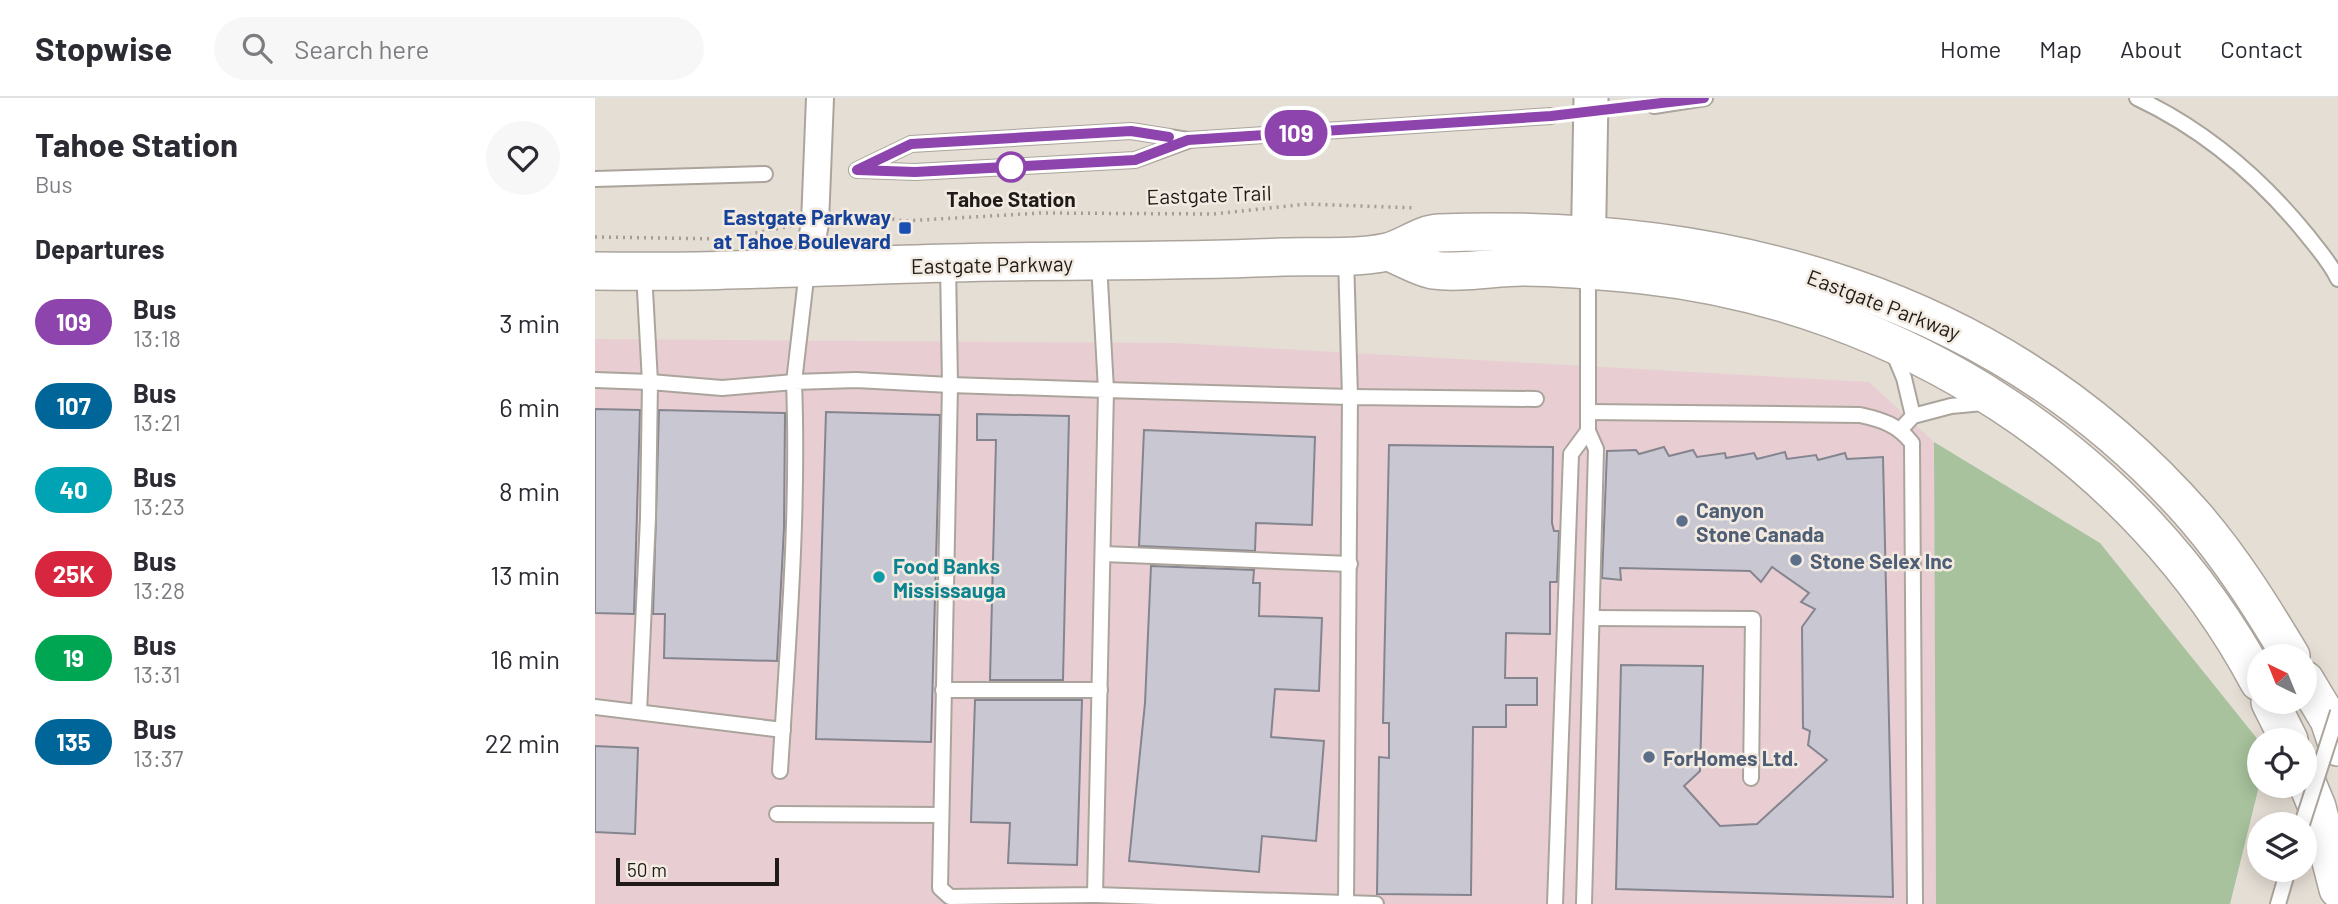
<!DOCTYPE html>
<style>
:root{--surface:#fff;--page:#f7f7f7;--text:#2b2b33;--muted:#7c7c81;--line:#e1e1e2}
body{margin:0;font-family:Barlow,sans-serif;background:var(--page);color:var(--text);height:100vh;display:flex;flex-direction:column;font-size:26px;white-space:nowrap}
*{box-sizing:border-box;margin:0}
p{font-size:23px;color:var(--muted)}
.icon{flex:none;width:38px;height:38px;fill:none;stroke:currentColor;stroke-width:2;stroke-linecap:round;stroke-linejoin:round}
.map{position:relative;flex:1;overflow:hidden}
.sheet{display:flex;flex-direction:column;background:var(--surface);width:595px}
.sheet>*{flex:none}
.badge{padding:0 14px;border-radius:23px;font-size:24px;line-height:46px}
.needle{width:46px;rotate:317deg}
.buttons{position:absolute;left:1652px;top:546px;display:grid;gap:14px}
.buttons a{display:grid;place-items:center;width:70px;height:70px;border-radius:50%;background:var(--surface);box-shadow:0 4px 18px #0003;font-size:35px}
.scale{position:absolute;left:21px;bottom:18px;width:163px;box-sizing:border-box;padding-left:7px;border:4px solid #1e1b18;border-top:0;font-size:19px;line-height:24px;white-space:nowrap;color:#1e1b18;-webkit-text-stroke:5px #f3ebe2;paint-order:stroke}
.map>.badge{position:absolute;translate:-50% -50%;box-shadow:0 0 0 4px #fff}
h2{padding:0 35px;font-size:26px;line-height:63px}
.round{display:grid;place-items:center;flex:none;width:74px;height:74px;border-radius:37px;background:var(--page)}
.summary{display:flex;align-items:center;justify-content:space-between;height:119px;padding:0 35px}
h1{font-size:33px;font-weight:700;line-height:52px}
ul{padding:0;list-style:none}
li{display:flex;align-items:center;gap:21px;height:84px;padding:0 35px}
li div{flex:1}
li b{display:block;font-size:26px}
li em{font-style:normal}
li .badge{min-width:77px;font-weight:700;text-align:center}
header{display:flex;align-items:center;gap:42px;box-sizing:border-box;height:98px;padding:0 35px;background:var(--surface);border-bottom:2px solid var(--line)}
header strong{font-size:33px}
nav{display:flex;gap:38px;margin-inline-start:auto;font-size:24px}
.search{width:490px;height:63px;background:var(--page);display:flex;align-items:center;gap:18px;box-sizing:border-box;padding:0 24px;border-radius:38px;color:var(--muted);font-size:26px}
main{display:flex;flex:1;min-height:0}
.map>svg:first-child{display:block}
</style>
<header>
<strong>Stopwise</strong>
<div class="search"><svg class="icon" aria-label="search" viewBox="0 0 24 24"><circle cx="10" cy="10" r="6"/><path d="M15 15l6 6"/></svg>Search here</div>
<nav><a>Home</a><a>Map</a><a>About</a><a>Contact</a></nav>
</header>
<main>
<section class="sheet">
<div class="summary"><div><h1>Tahoe Station</h1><p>Bus</p></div><a class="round"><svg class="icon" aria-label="heart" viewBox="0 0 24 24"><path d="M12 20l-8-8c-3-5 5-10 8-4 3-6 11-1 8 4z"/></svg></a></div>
<h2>Departures</h2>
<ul>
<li><span class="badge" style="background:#8e44ad;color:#fff">109</span><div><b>Bus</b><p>13:18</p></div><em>3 min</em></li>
<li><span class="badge" style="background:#069;color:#fff">107</span><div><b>Bus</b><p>13:21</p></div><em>6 min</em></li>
<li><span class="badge" style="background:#00a3b4;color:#fff">40</span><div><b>Bus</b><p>13:23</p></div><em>8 min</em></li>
<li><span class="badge" style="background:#d7263d;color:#fff">25K</span><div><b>Bus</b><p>13:28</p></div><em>13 min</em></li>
<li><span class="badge" style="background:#00a651;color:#fff">19</span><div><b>Bus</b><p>13:31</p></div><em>16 min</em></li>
<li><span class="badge" style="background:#069;color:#fff">135</span><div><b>Bus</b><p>13:37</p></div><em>22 min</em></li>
</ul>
</section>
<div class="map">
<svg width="1743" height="806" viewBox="0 0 1743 806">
<rect width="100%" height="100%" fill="#e5ded5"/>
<path fill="#e8ced2" d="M0,241l581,4 693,39 65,60 2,462h-1341z"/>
<path fill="#a7c29c" d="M1339,344l166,101 159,198v45l-29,118h-294z"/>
<g fill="#c8c7d2" stroke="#85858f" stroke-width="2">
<path d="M0,311l45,1 -6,204 -39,-1z"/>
<path d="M64,312l126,3 -1,115 -7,133 -113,-3 1,-44h-12z"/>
<path d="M231,314l114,3 -9,327 -115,-3z"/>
<path d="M382,316l92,2 -6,264h-73l6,-240h-19z"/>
<path d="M549,332l171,7 -3,88 -56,-2 -1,28 -116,-5z"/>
<path d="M794,347l164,2 -1,76 2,8h5l-2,51h-7v52l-44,-1 -1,45h32v27h-31v22h-33l-2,168 -94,-1 2,-137 10,1v-35h-6z"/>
<path d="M1069,349l5,9 24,-6 4,7 28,-4 1,5 28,-5 3,6 28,-7 2,7 29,-4 2,5 27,-7 2,6 36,-2 10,440 -277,-8 5,-224 82,1 -3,105 -16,15 36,40 37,-2 70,-64 -19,-15 2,-14 -7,-3 -1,-101 13,-18 -14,-7 8,-9 -37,-26 -11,15 -11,-11 -130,-3 1,12 -19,-2 5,-127 29,-1 3,4z"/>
<path d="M556,468l103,4 -1,13h7l-1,33 63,2 -3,73 -44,-2 -4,48 53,4 -8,100 -54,-5 -3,36 -130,-11 16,-158z"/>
<path d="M380,602h107l-5,165 -69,-2 2,-40 -39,-1z"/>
<path d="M0,648l43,2 -3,86 -40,-2z"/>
</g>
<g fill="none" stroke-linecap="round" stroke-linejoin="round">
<g stroke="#aba49c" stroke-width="18">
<g id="service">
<path d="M1542,0c68,32 123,79 170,137 11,14 23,27 31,44"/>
<path d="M1059,8l51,-8"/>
<path d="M262,72l54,-26 220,-13 57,9 363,-24"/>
<path d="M266,72l54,2 220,-12 52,-19"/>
<path d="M0,81l170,-5"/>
<path d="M504,165l7,127 -156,-5 -10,503 10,9 145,-2 11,-505 244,7 -4,-140"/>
<path d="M1299,256l10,24 9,38"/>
<path d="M0,282l55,2 -6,-110"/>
<path d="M993,314l272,3c23,5 38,10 52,28l3,461"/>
<path d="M1306,331l12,-13 38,-10 32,-3"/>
<path d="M508,456l247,10"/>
<path d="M997,520l161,1 -2,159"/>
<path d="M348,592h157"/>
<path d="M0,609l188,23"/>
<path d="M44,614l9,-194 2,-136 72,6 72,-6 13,-112"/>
<path d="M185,673c8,-129 19,-259 14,-389l62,-2 94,5 -2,-121"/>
<path d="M182,716l163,1"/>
<path d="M500,797l251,8 4,-506 186,2"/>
<path d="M751,805l30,1"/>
<path d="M960,806l16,-450 17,-23v-160"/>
<path d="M989,806l12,-455 -8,-18"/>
<path d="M1683,806l10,-34"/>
</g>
</g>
<g stroke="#aba49c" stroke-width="30">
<path id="minor" d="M212,170l8,-45 5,-125"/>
</g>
<g stroke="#aba49c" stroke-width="37">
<path id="tertiary" d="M993,166l3,-166"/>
</g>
<g stroke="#aba49c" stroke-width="40">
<g id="secondary">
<path d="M794,154c13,5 29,15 44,18 26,4 63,-3 90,-3 40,0 81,4 121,8 255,28 494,180 615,407"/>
<path d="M0,173c118,2 236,-5 354,-8 112,-3 223,-1 335,-6 33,-1 70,2 103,-5 18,-4 33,-18 52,-19 286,-11 563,62 757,285 37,43 66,90 95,138"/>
<path d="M1710,582l24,40 9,27"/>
<path d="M1675,604l19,38"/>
<path d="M1710,680l12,29 21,82"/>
</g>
</g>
<g stroke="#a39d96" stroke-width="3.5" stroke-dasharray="2 5" stroke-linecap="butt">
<path d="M242,123l38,-5 29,5 137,-8 173,1 93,-10 108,4"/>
<path d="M0,139l129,2 67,-13"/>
</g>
<use href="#service" stroke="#fff" stroke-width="14"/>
<use href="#minor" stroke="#fff" stroke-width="26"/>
<use href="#tertiary" stroke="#fff" stroke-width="33"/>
<use href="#secondary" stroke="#fff" stroke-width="37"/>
<g stroke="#aba49c" stroke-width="18" stroke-linecap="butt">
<path id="service-bridge" d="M1707,726l36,-112"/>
</g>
<use href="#service-bridge" stroke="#fff" stroke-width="14"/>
</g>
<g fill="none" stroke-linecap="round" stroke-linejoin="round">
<g stroke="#fff" stroke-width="16">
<path id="line" d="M574,39l-38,-6 -220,13 -54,26 58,2 220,-12 53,-20 363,-24 153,-18"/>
</g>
<use href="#line" stroke="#8e44ad" stroke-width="10"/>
</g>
<circle fill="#fff" stroke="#8e44ad" stroke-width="3.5" cx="416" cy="69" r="14"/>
<rect fill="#1a4fb4" stroke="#f3ebe2" stroke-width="2.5" x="303" y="123" width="14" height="14" rx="3.5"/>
<g fill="#5c6f8a" stroke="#f3ebe2" stroke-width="2.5">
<circle cx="1087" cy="423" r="7"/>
<circle cx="1201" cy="462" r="7"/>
<circle cx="1054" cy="659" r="7"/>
</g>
<circle fill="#0f9aa8" stroke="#f3ebe2" stroke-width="2.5" cx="284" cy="479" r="7"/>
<g text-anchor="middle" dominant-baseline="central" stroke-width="5" stroke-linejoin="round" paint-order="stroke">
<g font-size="21" fill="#1e1b18" stroke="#f3ebe2">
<text transform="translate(614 96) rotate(-2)">Eastgate Trail</text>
<text transform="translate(397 166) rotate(-1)">Eastgate Parkway</text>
<text transform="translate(1289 206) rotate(21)">Eastgate Parkway</text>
</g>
<g font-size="21" font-weight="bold" fill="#1e1b18" stroke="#f3ebe2">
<text x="416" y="100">Tahoe Station</text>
</g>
<g font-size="21" font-weight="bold" fill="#164399" stroke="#f3ebe2" text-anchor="end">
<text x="296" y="118">Eastgate Parkway<tspan x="296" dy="24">at Tahoe Boulevard</tspan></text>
</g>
<g font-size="21" font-weight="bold" fill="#4e5e75" stroke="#f3ebe2" text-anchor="start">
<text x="1101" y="411">Canyon<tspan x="1101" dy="24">Stone Canada</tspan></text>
<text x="1215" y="462">Stone Selex Inc</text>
<text x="1068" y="659">ForHomes Ltd.</text>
</g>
<g font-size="21" font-weight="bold" fill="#0d838f" stroke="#f3ebe2" text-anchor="start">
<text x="298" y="467">Food Banks<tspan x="298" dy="24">Mississauga</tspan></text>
</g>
</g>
</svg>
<div class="buttons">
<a><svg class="needle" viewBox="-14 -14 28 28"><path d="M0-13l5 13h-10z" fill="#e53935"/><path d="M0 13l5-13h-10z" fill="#7c7c81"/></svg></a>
<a><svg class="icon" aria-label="locate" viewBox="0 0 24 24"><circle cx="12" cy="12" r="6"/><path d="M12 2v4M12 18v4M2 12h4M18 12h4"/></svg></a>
<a><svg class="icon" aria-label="layers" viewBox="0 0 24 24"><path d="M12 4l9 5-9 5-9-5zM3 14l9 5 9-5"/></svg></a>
</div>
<div class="scale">50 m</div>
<b class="badge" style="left:701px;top:35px;background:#8e44ad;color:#fff">109</b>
</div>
</main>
